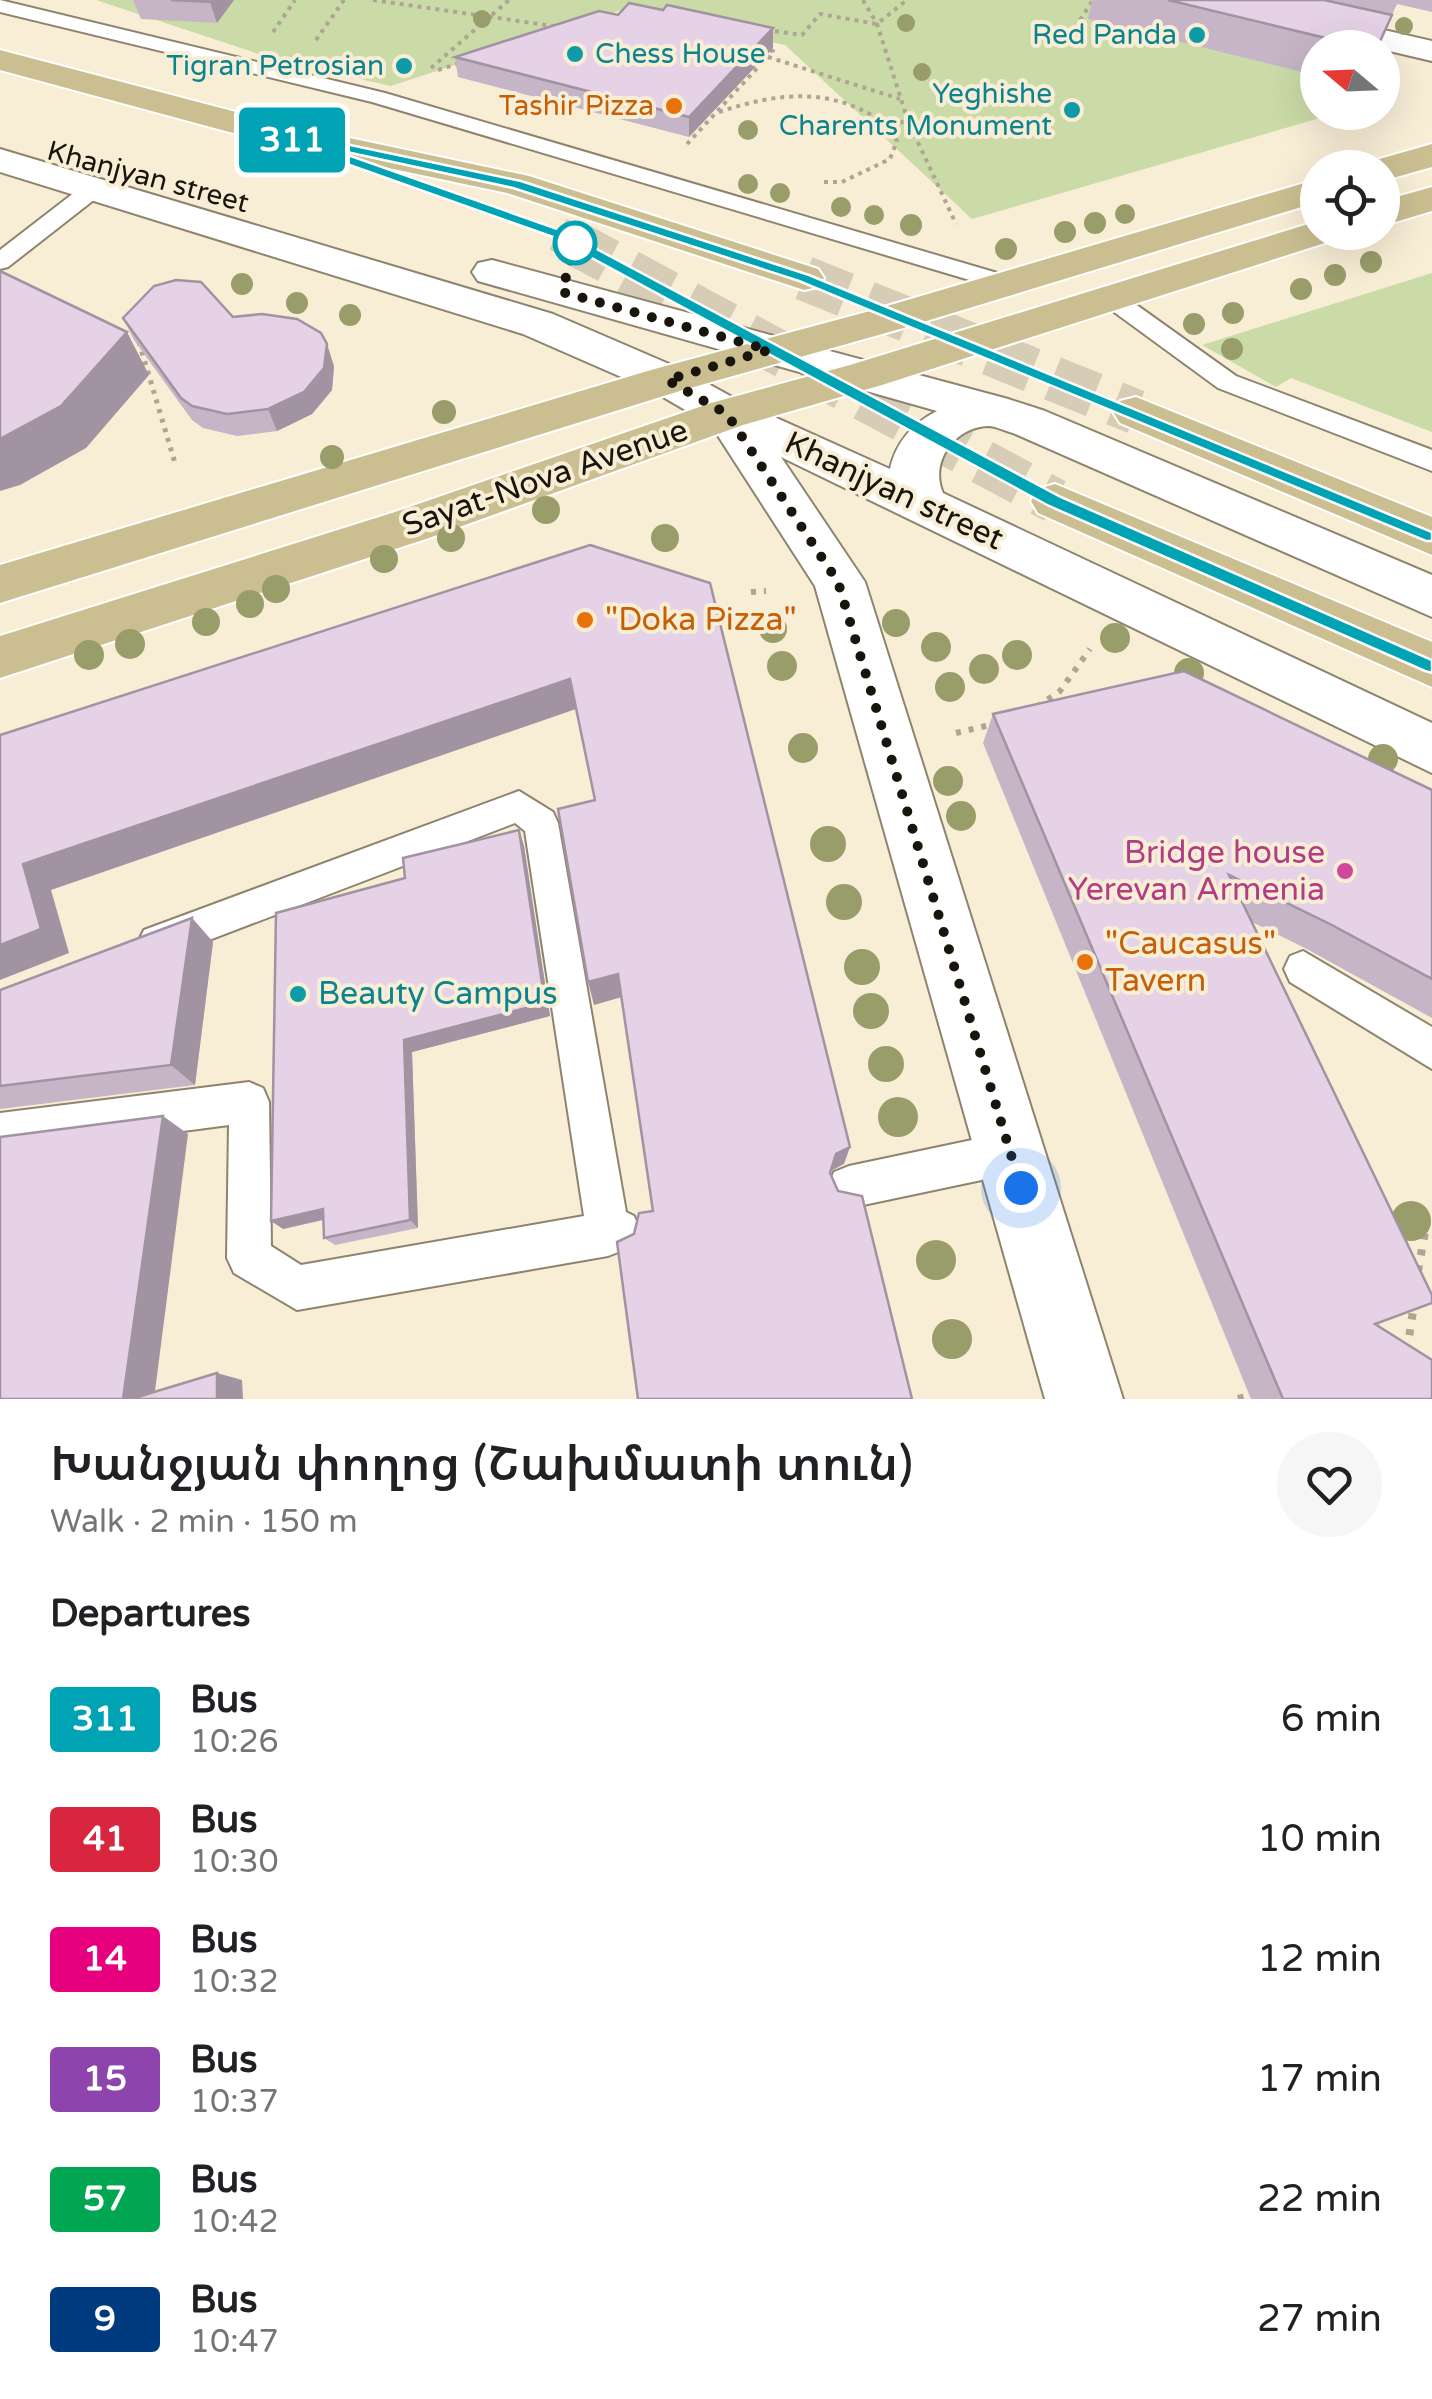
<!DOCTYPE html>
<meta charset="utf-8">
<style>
:root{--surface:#fff;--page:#f6f6f6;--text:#202124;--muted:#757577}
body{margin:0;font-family:"Varela Round","Noto Sans Armenian",sans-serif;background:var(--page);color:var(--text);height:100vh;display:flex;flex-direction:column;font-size:38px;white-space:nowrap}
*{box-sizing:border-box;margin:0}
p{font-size:32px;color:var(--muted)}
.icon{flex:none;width:55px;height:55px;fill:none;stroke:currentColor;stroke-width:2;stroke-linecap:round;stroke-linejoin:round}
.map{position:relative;height:1399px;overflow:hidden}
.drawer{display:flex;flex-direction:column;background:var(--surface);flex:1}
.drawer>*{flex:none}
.badge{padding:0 20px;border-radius:8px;font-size:35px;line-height:65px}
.needle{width:65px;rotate:289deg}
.controls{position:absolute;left:1300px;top:30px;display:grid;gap:20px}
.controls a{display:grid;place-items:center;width:100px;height:100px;border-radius:50%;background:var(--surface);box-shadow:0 10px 40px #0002;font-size:50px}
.you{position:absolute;width:50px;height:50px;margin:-25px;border:8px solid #fff;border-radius:50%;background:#1a73e8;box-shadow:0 0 0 15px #1a73e833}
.map>.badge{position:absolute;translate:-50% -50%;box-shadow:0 0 0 5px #fff}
h2{padding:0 50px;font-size:38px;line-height:90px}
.round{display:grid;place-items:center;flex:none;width:105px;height:105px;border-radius:52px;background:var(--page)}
.head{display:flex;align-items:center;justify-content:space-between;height:170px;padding:0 50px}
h1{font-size:48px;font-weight:600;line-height:75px}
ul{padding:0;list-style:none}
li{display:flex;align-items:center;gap:30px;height:120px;padding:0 50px}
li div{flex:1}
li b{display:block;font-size:38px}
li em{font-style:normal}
li .badge{min-width:110px;font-weight:700;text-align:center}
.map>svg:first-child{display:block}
</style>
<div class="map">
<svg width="1432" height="1399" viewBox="0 0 1432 1399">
<rect width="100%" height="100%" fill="#f8edd5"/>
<g fill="#cadba7">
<path d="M96,0h1004l217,58 1,54 19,1 -365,106 -187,-174 -163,-35 -231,76 -111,-25z"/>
<path d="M1432,273v159l-141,-54 -15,9 -74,-42z"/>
</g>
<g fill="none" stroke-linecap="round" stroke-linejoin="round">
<path stroke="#d7cdb7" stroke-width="35" stroke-dasharray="35 18" stroke-linecap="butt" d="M558,234l16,9"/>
<g stroke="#d7cdb7" stroke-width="45" stroke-dasharray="45 22" stroke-linecap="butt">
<path d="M569,240l486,261"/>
<path d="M804,278l332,134"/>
</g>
<g stroke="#8e846e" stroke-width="4">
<g id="lane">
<path d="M0,0l385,93 626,184 3,5 -12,7 -9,-2 -621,-185 -372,-90z"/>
<path d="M96,180l11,7 -3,5 -96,75 -8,2v-19l88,-68z"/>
<path d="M1108,288l9,3 119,85 196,74v21l-214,-83 -119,-87 -3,-5z"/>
<path d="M519,791l34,21 5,11 68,389 8,4 6,15 -6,15 -26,10 -311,54 -63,-37 -7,-15 2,-133 -229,30v-42l249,-31 14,6 6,14 2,144 30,19 283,-49 -59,-385 -10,-8 -358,137 -13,-6 -6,-12 6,-12z"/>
<path d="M1303,951l129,76v42l-142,-87 -6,-13 6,-13z"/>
<path d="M1010,1132l15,6 6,15 -6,15 -15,6 -161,34 -15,-6 -6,-15 6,-15 15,-6z"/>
</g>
</g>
<g stroke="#8e846e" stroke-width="4">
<g id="secondary">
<path d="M1197,0h57l178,41v20l-230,-54z"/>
<path d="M0,149l553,165 130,56 60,33 147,66c6,-27 22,-45 47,-58l-459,-130 -6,-9 6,-9 14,-3 516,139 37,12 387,164v42l-419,-184c-7,-2 -16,-6 -23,-7 -35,0 -61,36 -47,67l489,230v50l-651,-316 84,125 258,817h-78l-230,-813 -104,-161 -60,-35 -128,-56 -523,-162z"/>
</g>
</g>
<g stroke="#fff" stroke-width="4">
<g id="primary">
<path d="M0,50l274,72 255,54 289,93 6,9 -6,9 -14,3 -297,-97 -237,-50 -270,-73z"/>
<path d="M1432,144v23l-50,14v-13h-17l4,-6z"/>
<path d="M1318,179v23l-418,127 -217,61 -683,213v-38l651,-195 219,-59z"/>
<path d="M1432,187v24l-50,15v-25z"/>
<path d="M1318,221v11h21l-5,8 -452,145 -139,40 -314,113 -429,140v-42l395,-124 316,-109 139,-38z"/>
<path d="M1136,397l296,120v38l-312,-132 -7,-11 7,-11z"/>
<path d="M1055,484l377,158v45l-394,-174 -7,-12 7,-12z"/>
</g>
</g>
<g stroke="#aea593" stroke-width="4" stroke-dasharray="4 5" stroke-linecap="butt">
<path d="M373,0l187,27"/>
<path d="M863,0l14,24 31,97 48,103"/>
<path d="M1080,20l13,-20"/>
<path d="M766,30l36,5 18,-21 57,10 30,-24"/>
<path d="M273,32l22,-32"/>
<path d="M316,40l28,-40"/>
<path d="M768,57l132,42"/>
<path d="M431,68l78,-68"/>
<path d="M438,70l26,-8"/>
<path d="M719,112c60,-20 114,-26 168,13l21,-4"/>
<path d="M687,144l86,-93 -11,-2"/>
<path d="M824,182h18l48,-23 7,-18 -10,-16"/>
</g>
<path stroke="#aea593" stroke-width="5" stroke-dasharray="4 6" stroke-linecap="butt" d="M139,342l36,121"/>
<g stroke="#aea593" stroke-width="6" stroke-dasharray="5 8" stroke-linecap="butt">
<path d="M751,592l15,-1"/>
<path d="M1037,707l23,-16 30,-42"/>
<path d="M956,733l38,-9"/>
</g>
<g stroke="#aea593" stroke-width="8" stroke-dasharray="6 10" stroke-linecap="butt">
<path d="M1418,1271l9,-50"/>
<path d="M1407,1351l7,-47"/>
<path d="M1238,1399l12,-3"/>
</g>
<use href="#lane" fill="#fff" fill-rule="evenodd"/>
<use href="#secondary" fill="#fff" fill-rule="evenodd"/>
<use href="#primary" fill="#cbbf91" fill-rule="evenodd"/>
</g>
<g fill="#989d6a">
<circle cx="482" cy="19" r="9"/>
<circle cx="906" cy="23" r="9"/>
<circle cx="1404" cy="26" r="9"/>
<circle cx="922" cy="72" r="9"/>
<circle cx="748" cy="130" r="10"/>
<circle cx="748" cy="184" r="10"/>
<circle cx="780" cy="193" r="10"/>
<circle cx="841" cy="207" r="10"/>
<circle cx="1125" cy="214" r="10"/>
<circle cx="874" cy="215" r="10"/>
<circle cx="1095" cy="223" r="11"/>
<circle cx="911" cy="225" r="11"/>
<circle cx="1065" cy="232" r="11"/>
<circle cx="1006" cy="249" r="11"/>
<circle cx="1371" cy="262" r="11"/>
<circle cx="1335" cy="275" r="11"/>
<circle cx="242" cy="284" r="11"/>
<circle cx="1301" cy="289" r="11"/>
<circle cx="297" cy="303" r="11"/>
<circle cx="1233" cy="313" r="11"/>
<circle cx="350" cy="315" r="11"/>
<circle cx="1194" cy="324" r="11"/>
<circle cx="1232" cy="349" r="11"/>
<circle cx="444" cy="412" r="12"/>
<circle cx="332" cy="457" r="12"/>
<circle cx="546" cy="510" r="14"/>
<circle cx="451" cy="538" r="14"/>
<circle cx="665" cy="538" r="14"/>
<circle cx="384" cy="559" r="14"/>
<circle cx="276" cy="589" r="14"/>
<circle cx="250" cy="604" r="14"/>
<circle cx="206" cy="622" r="14"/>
<circle cx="896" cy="623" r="14"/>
<circle cx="773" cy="629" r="14"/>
<circle cx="1115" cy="638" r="15"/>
<circle cx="130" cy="644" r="15"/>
<circle cx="936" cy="647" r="15"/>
<circle cx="89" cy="655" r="15"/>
<circle cx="1017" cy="655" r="15"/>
<circle cx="782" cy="666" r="15"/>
<circle cx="984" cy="669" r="15"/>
<circle cx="1189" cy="673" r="15"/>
<circle cx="950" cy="687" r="15"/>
<circle cx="803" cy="748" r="15"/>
<circle cx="1383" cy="759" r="15"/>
<circle cx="948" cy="781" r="15"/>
<circle cx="961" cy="816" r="15"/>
<circle cx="828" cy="844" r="18"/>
<circle cx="844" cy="902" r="18"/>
<circle cx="862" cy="967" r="18"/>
<circle cx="871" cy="1011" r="18"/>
<circle cx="886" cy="1064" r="18"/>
<circle cx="898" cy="1117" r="20"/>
<circle cx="1411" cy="1221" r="20"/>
<circle cx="936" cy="1260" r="20"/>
<circle cx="952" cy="1339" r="20"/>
</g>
<g fill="#c6b5c6">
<path d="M133,0h101l-17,23 -76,-4z"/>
<path d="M1092,0h340v12l-35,-8 -20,44h-59v28l-230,-57z"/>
<path d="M663,10l110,18v20l-84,89 -231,-60 -3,-20 163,-42z"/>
<path d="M233,317l101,49 -2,24 -20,24 -35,17 -40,5 -34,-8 -11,-8 -58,-80 -11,-22z"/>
<path d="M993,714l439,76v228l-127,-70 -53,-26 123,402 57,75h-181l-268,-656z"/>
<path d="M519,830l5,16 26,170 -138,36 6,176 -83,17 -11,-7v-18l-41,9 122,-351z"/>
<path d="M192,918l21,24 -18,143 -195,24v-119z"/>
</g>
<g fill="#a193a1">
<path d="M211,0h23l-17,23 -7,-21z"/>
<path d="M773,28v20l-84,89v-20z"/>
<path d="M127,332l22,43 -63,73 -66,37 -20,6v-52z"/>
<path d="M327,344l7,22 -2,24 -20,24 -35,17 -9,-22z"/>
<path d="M570,679l6,30 -525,181 18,63 -69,27v-35l23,-81z"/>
<path d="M519,830l5,16 26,170 -138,36 6,176 -8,-8 -6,-180z"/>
<path d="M192,918l21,24 -18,143 -24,-20z"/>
<path d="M618,974l4,23 -28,8 -6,-23z"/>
<path d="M163,1116l25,18 -34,265h-31z"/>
<path d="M850,1147l-6,17 -13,7 5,-17z"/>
<path d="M323,1209l11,8 -51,12 -12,-8z"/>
<path d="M217,1373l25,7 1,19h-26z"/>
</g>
<g fill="#e6d2e6" stroke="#a193a1" stroke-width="2.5">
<path d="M171,0h40l-1,2z"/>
<path d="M1168,0h156l68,15 -15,33h-10z"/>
<path d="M629,3l34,7 4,-5 106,23 -84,89 -234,-60 144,-46 19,4z"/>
<path d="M0,271l127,61 -66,74 -61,33z"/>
<path d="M176,280l25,2 32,35 29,-3 35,5 24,14 6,11 -3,24 -20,24 -36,17 -41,5 -35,-8 -11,-8 -58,-80 31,-32z"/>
<path d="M590,545l120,38 140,564 -14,7 -6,19 8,18 24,5 50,203h-274l-21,-157 17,-8 5,-21 14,-2 -35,-237 -30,8 -30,-173 37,-9 -25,-121 -547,185 18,65 -41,16v-210z"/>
<path d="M1184,671l248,119v189l-102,-55 -101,-49 203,420v8l-57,21 57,36v39h-149l-290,-685z"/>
<path d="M519,830l26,173 -141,37 6,180 -86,18 -1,-29 -52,12 5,-308 129,-35 -2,-20z"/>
<path d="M192,918l-21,147 -171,21v-96z"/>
<path d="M163,1116l-40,283h-123v-262z"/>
<path d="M217,1373v26h-86z"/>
</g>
<path fill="#00a3b4" stroke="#fff" stroke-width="2.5" d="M270,128l251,53 288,94 623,257v9h-6l-627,-260 -286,-93 -185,-40 235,83 498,266 371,163v13l-7,-2 -376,-165 -496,-269 -288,-102v-5z"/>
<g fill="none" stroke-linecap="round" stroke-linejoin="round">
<path stroke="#19150d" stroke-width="10" stroke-dasharray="0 18" d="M575,243l-13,49 207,58 -102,30 60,34 111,168 183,606"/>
</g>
<g fill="#0f9aa8" stroke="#f8edd5" stroke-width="4">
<circle cx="1197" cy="35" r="10"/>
<circle cx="575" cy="54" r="10"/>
<circle cx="404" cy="66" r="10"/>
<circle cx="1072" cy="110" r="10"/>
<circle cx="298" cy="994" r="10"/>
</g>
<g fill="#e8710a" stroke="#f8edd5" stroke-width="4">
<circle cx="674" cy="106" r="10"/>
<circle cx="585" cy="620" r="10"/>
<circle cx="1085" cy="962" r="10"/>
</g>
<circle fill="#fff" stroke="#00a3b4" stroke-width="5" cx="575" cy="243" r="20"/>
<circle fill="#d1479c" stroke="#f8edd5" stroke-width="4" cx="1345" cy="871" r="10"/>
<g text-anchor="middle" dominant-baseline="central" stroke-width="8" stroke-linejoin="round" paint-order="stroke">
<g font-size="28" fill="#0d838f" stroke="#f8edd5" text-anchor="end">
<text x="1177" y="35">Red Panda</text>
<text x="595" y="54" text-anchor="start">Chess House</text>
<text x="384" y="66">Tigran Petrosian</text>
<text x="1052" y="94">Yeghishe<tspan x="1052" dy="32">Charents Monument</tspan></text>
</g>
<g font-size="28" fill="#c56008" stroke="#f8edd5" text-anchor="end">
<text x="654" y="106">Tashir Pizza</text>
</g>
<g font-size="28" fill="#19150d" stroke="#f8edd5">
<text transform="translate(148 177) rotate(15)">Khanjyan street</text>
</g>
<g font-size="32" fill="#19150d" stroke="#f8edd5">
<text transform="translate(545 478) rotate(-19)">Sayat-Nova Avenue</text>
<text transform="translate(894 491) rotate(25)">Khanjyan street</text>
</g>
<g font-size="32" fill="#c56008" stroke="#f8edd5" text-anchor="start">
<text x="605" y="620">"Doka Pizza"</text>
<text x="1105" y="944">"Caucasus"<tspan x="1105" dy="37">Tavern</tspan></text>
</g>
<g font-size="32" fill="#b23c85" stroke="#f8edd5" text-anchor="end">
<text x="1325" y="853">Bridge house<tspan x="1325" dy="37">Yerevan Armenia</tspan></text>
</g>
<g font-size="32" fill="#0d838f" stroke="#f8edd5" text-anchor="start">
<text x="318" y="994">Beauty Campus</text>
</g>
</g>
</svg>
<div class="controls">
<a><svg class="needle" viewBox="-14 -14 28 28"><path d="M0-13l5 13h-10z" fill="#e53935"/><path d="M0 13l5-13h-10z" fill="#757577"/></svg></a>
<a><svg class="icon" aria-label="locate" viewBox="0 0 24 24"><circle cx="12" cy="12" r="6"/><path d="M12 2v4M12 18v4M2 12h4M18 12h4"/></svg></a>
</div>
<div class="you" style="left:1021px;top:1188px"></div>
<b class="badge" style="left:292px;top:140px;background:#00a3b4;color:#fff">311</b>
</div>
<section class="drawer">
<div class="head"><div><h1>Խանջյան փողոց (Շախմատի տուն)</h1><p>Walk · 2 min · 150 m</p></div><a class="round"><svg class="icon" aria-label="heart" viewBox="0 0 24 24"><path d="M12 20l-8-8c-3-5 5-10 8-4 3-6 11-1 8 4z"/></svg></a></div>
<h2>Departures</h2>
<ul>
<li><span class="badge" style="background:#00a3b4;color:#fff">311</span><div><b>Bus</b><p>10:26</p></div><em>6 min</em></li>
<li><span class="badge" style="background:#d7263d;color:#fff">41</span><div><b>Bus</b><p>10:30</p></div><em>10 min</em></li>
<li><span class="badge" style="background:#e6007e;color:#fff">14</span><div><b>Bus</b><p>10:32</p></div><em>12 min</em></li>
<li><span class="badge" style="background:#8e44ad;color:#fff">15</span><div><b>Bus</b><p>10:37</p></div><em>17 min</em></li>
<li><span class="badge" style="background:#00a651;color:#fff">57</span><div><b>Bus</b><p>10:42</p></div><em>22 min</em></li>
<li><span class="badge" style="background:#003b80;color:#fff">9</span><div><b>Bus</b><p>10:47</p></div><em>27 min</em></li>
</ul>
</section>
